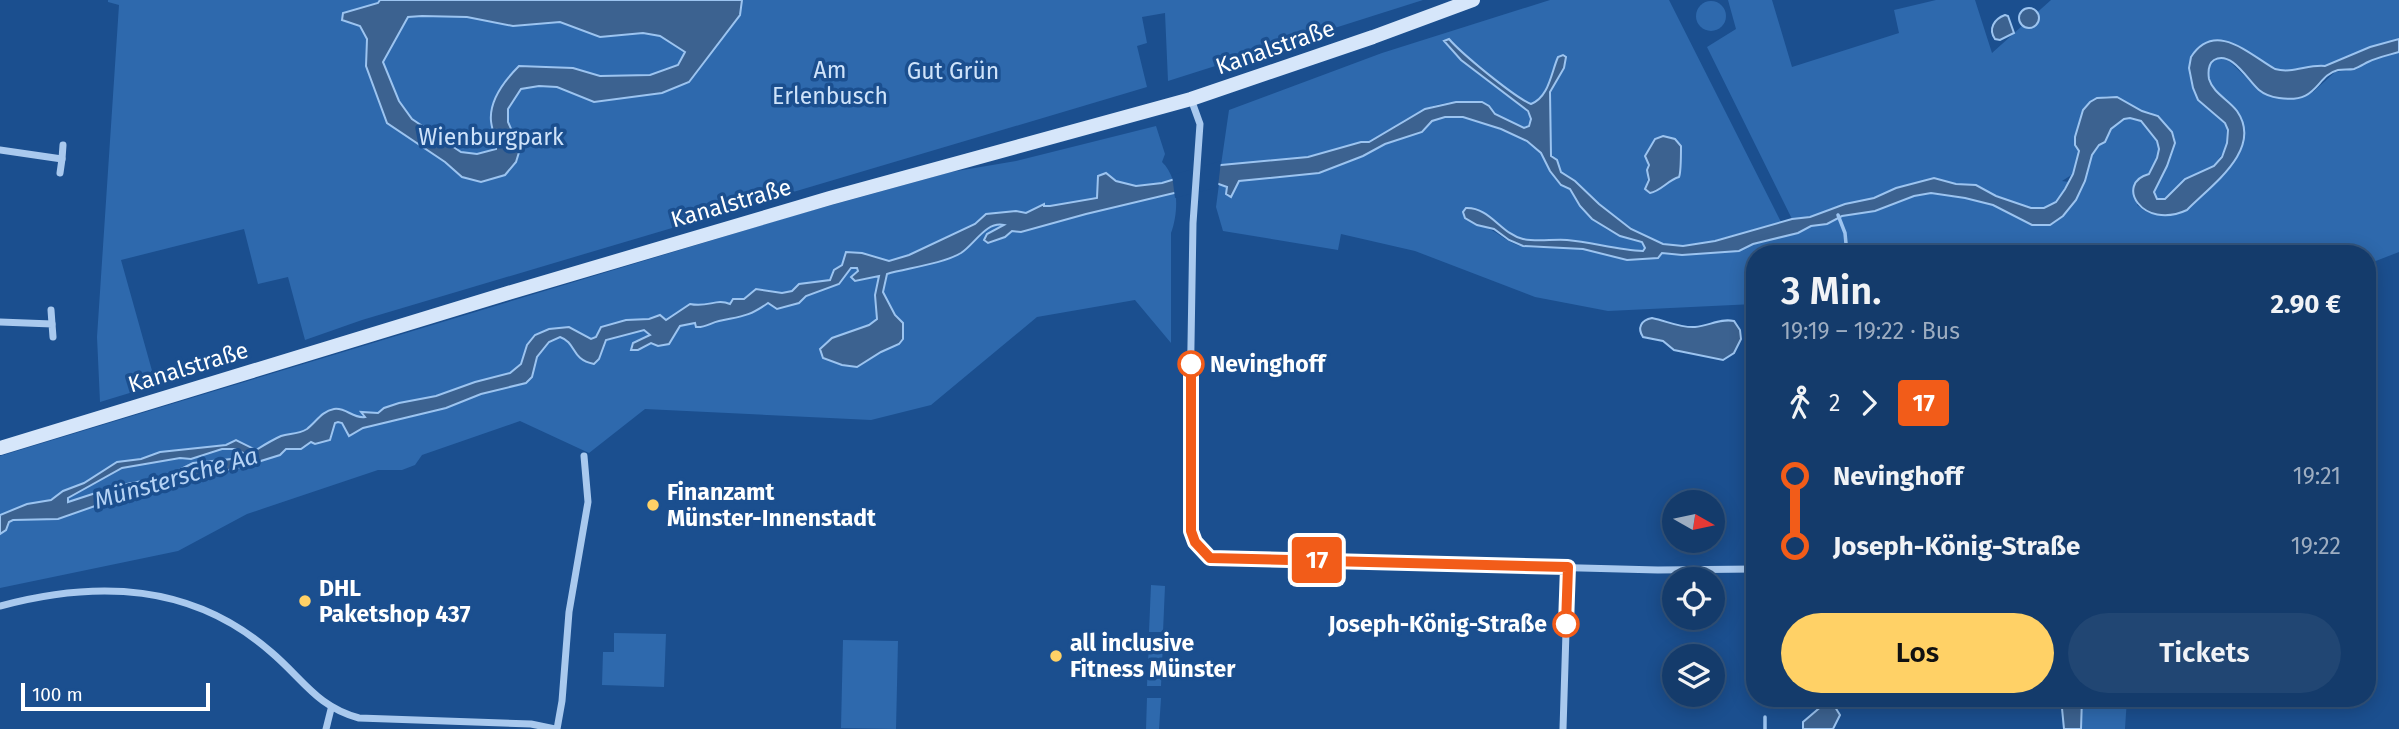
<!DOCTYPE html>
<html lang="de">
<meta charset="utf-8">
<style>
:root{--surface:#143b6b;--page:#214673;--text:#f1f3f6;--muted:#9dadc1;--line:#33557e;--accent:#ffd166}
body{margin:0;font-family:"Fira Sans",sans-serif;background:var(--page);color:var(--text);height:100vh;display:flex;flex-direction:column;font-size:26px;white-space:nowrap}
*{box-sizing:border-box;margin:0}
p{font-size:23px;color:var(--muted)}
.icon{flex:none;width:38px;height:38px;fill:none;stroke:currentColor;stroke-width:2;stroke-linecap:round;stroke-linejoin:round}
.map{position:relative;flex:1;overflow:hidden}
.sheet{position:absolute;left:1746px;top:245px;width:630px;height:462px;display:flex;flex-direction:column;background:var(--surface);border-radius:28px;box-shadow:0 4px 18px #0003,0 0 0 2px var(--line)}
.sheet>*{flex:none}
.badge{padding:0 14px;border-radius:5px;font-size:24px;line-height:46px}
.needle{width:46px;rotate:99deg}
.controls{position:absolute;left:1662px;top:490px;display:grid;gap:14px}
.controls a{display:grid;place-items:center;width:63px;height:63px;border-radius:50%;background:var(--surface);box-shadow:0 4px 18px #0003,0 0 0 2px var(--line);font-size:35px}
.scale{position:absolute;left:21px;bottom:18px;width:189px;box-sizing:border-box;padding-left:7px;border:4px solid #fff;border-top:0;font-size:19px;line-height:24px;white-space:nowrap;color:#fff;-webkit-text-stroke:5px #1b4f8f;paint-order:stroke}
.map>.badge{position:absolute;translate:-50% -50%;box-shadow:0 0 0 4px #fff}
.legs{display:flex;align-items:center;gap:10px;height:77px;padding:0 35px;font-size:23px}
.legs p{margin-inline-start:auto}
.head{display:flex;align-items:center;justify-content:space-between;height:119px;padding:0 35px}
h1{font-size:38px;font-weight:600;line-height:52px}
.cta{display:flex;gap:14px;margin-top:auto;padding:14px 35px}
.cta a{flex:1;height:80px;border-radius:42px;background:var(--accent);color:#111;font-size:28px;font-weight:600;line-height:80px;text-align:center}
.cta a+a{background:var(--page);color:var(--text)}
ul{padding:0 35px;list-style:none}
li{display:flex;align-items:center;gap:24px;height:70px;font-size:26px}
li i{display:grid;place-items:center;width:10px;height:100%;margin:0 9px;background:currentColor}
li i::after{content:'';width:18px;height:18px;margin:-9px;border:5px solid;border-radius:50%;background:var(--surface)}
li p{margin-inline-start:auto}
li:first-child i{background:linear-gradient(#0000 50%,currentColor 0)}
li:last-child i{background:linear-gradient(currentColor 50%,#0000 0)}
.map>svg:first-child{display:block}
</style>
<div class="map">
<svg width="2399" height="729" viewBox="0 0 2399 729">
<rect width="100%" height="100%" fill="#1b4f8f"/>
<g fill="#2e69ad" fill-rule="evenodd">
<path d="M108,0h1315l-255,81 -3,-68 -23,4 5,26 -10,3 10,41 -785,233 -57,20 -17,-63 -30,7 -14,-55 -123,31 35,125 -56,17 -3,-65 22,-332 -11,-3z"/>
<path d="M1550,0h119l112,222 -83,23 -15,1 -20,-2 -32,-15 -32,-25 -24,-23 -14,-9 -10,-16 -1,-65 14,-23 -6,-11c-7,16 -10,40 -27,47 -30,-12 -48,-45 -80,-54l10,10 64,48 6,11 -5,9c-14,-1 -30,-11 -37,-22 -11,-1 -23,-4 -34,-4 -32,1 -59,25 -86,40h-8l-53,15 -87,8 8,-55 153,-57zM1663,136l12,3 6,11 -3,28 -28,15 -5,-4c8,-24 -7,-36 18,-53z"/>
<path d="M1728,0h44l20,67 107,-34 -5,-23 42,-10h39l17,53 59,-53h348v39l-29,8 -33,16 -46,8 -16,-2 -46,-27 -9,-2 -14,2 -15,15 -2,16 9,27 11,10 11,6 7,10 -1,22 -12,18 -29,13 -20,20h-8l-3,-7 13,-26 7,-19 1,-9 -10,-13 -15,-13 -8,-1 -25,-14 -10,-1 -14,3 -10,11 -8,27 4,14 -6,23 -11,7 7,1 -13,20 -15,7 -10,-1 -35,-12 -19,-11 -21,-1 -22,-6 -38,10 -22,10 -45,11 -11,6 -26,4 -85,-172 29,-18z"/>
<circle cx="1711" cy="16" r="15"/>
<path d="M2399,52v200l-31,12v-10h-613v62l-1,-12 -146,7 -73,-14 -120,-46 -74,-17 -3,16 -115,-19 -7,-24 3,-23 8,3v3l12,-9 80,-8 44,-17 22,-12 37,-12 10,-11 13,-4h18l21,6 43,18 14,12 9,18 10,14 10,4 10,17 26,23 14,7 23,6 2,6 -2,3 -17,-1 -34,-7 -68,-4 -12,-5 -27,-21 -8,12c19,3 27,17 44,21 19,4 41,0 61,3 28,3 46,14 76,9l4,-5 20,2 63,-6 8,-5 47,-12 11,-6 16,-2 15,-8 33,-5 39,-15 17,-3 34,5 28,7 39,20h18l6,-3 12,-12 17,-29 7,-26 7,-10 4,-2 8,-14 13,-10 6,-1 11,3 16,20 2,8 -2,9 -8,16 -6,1 -6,30 8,6 14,4 19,-1 9,-4 44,-44 13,-31v-7l-4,-12 -28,-29 -2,-7 -1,-13 4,-6 7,-3 8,2 34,33 14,5 15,1 22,-7 22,-20 19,-3 16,-8z"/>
<path d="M1156,126l9,28 -3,8c17,16 17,50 9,71v110l-36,-43 -98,17 -106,88 -60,15 -226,-11 -56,44 -69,-32 -98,34 -7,10 -13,5h-24l-131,44 -69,37 -178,37v-132l792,-240 159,-44 65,-11z"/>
<path d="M1151,585l14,1 -2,46h-14z"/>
<path d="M614,633l52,1 -2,53 -62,-2 1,-33h11z"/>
<path d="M843,640l55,1 -2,88 -55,-1z"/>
<path d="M1149,642h14l-2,44h-14z"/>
<path d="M1147,698h14l-2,31h-13z"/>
<path d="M2082,698h45l-2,31h-44z"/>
</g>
<g fill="#3c6290" stroke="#9cc4f0" stroke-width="2" fill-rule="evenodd">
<path d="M380,0h362l-2,15 -51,67 -27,11 -68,9 -37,-15 -18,-1 -18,3 -13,20v13l12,27 -4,13 -11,13 -24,7 -19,-5 -17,-15 -58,-39 -21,-57 1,-27 -7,-13 -18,-6 1,-7 35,-10zM422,16l45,1 46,9 47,-4 40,15 43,-4 17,3 25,16 -7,13 -28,10 -50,1 -27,-8 -54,-2c-14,14 -30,34 -28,55 1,10 5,17 5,28l-19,5 -16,-2 -49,-33 -13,-18 -16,-39 25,-45z"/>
<circle cx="2029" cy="18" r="10"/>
<path d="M2005,15l3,1 6,17 -14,7 -5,-1c-7,-10 -1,-20 10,-24z"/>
<path d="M1449,39c12,14 65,58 82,65 18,-7 20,-31 27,-47l5,-2 3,2 -2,11 -14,24 1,64 6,4 4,12 14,9 24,23 32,25 32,15 20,2 32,-5 77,-22 18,-2 35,-13 29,-6 22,-10 38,-10 22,6 20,1 20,11 35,12h13l12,-6 9,-13 8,-15 6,-23 -4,-6v-8l8,-27 7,-8 7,-4 20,-1 25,14 16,5 14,16 3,11 -8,23 -13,26 3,7h8l20,-20 29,-13 8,-9 5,-14 1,-13 -3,-7 -27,-23 -5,-12 -4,-20 2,-11c24,-37 58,-3 84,12 18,5 33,-5 50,-3l45,-19 29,-8v13c-10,3 -21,5 -31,10 -4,2 -9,5 -14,7 -5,1 -11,0 -16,1 -23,6 -19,34 -59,28 -7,-1 -14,-3 -20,-8 -11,-9 -27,-40 -45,-30 -6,4 -6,12 -5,19 4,14 20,21 28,32 27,39 -27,75 -50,99 -45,21 -73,-27 -38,-36l8,-16 2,-9 -2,-8 -16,-20 -11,-3 -6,1 -13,10 -6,13 -6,3 -7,10 -7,26 -9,19 -13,16 -13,9h-18l-39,-20 -28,-7 -34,-5 -17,3 -39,15 -33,5 -15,8 -16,2 -13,7 -45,11 -14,7 -57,4 -20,-2 -4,5 -31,2 -44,-11 -60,-3 -14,-6 -15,-11 -17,-4 -12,-7 -2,-6 3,-4c24,-1 35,26 57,31 13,3 30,0 44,1 25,2 50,10 76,11l2,-3 -3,-6 -22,-6 -28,-17 -12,-13 -10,-17 -9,-4 -11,-14 -9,-18 -14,-12 -26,-12 -38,-12h-18l-13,4 -10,11 -37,12 -22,12 -44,17 -80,8 -8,16 -5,-3 1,-7 -11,-4 -130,31 -65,18 -9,-1 -7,6 -17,6 -4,-3 3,-6 17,-9c-18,-4 -29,19 -43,28 -19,11 -53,15 -74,21l-4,18 12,23 8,8v16l-4,5 -18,8 -24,15 -15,-2 -19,-7 -3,-9 12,-11 37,-13 8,-6 -2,-24 4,-19 -24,5 -4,-4 7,-6 -1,-3h-6l-12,16 -33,12 -7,7 -22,6 -9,-6c-20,14 -26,13 -49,18 -9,2 -14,7 -23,6l-1,-4 -15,3 -11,18 -11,2 -7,-3 -13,7h-7l2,-7 17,-8 -6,-5 -38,10 -7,19 -5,5c-24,-5 -17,-21 -34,-27l-11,5 -12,15 -5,20 -6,6 -45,11 -35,14 -83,20 -14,8 -7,-13 -4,-1 -3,1 -5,17 -15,4 -4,-2 -10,7h-15l-6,6 -32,10 -133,34 -57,20 -45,1 -4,2 -3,8 -6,4v-19l27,-11 24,-4 12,-9 21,-8 33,-21 24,-3 19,-7 66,-7 10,-5 20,10c8,-5 16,-10 25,-14 8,-3 16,-1 26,-7 9,-7 15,-18 27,-20 12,-2 19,10 31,8l-4,-5 17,1 6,-5 15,-5 37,-7 39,-14 35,-9 11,-9 6,-19 8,-10 14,-6 20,-2 22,12 5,-2 5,-10 25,-7 23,-1 11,-4 6,5 24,-16c18,4 26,-6 40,0l3,-5h11l12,-10 26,4 10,-2 7,-7 31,-4 4,-10 8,-5 4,-13 16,1 27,8 20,-6 66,-31 11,-10 30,-3 10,2 18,-9v2h6l47,-8 1,-22 8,-3 10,8 20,5 26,-3 59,-18 87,-8 53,-15h8l56,-33 31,-7h26l7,4 6,8 29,14 5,-2 2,-7 -3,-8 -67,-51 -17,-19zM222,449h14l7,4 -2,5 -48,5 -26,13 -50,10 -49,16v-4l54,-30 58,-10 11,1z"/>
<path d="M1663,136l12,3 6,7c0,6 0,27 -2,31 -11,3 -18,14 -29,16l-5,-4 4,-9 -2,-10 2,-5 -4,-9 10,-17z"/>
<path d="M1652,318c15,3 28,10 43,9 14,-1 25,-9 39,-6l6,9 1,9 -7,14 -11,7 -49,-10 -11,-9 -20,-4c-6,-9 -2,-17 9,-19z"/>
<path d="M2061,698h21l-1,31h-17z"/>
<path d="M1830,699l10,16 -7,14h-30v-7z"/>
</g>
<path fill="#1b4f8f" d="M1221,161l-3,26 -43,11 -3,-23z"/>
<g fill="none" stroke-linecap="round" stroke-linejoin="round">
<g stroke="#9cc4f0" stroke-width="3.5">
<path d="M1838,215l7,18 2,21"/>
<path d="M1765,717v12"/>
</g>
<g stroke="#a9c9ee" stroke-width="7">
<path d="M1191,99l9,25 -7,99 -3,181 1,127 4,12 15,15 448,12 97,-1"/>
<path d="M0,150l62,9 -2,14"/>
<path d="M62,159l1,-14"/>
<path d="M51,310l1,14"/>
<path d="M0,322l52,2 1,13"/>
<path d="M0,606c97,-26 192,-23 271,46 32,27 46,55 88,66l172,6 24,5"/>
<path d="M326,729l5,-20"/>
<path d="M557,729l5,-28 7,-89 19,-110 -4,-46"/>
<path d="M1563,729l5,-162"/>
</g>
<path stroke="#d6e6fa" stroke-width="14" d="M0,448l508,-155 322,-95 361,-99 182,-62 100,-37"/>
</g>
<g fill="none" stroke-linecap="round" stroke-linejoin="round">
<g stroke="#fff" stroke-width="16">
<path id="line-1" d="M1191,364v167l4,11 15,16 358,9 -2,57"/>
</g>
<use href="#line-1" stroke="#f25c19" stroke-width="10"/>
</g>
<g fill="#fff" stroke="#f25c19" stroke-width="3.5">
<circle cx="1191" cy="364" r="12"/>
<circle cx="1566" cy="624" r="12"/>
</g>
<g fill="#ffd166" stroke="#1b4f8f" stroke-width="2.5">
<circle cx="653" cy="505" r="7"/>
<circle cx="305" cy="601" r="7"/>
<circle cx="1056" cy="656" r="7"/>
</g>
<g text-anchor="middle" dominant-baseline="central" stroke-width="7" stroke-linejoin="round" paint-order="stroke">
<g font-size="23" fill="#fff" stroke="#1b4f8f">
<text transform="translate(1275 47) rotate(-19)">Kanalstraße</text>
<text transform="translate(731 203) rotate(-16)">Kanalstraße</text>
<text transform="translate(188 367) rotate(-17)">Kanalstraße</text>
</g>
<g font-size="23" fill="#cfe3fa" stroke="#1b4f8f">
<text x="830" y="70">Am<tspan x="830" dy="26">Erlenbusch</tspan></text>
<text x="953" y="71">Gut Grün</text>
<text x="491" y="137">Wienburgpark</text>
</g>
<g font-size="23" font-weight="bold" fill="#fff" stroke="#1b4f8f" text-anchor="start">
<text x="1210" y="364">Nevinghoff</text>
<text x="1547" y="624" text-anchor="end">Joseph-König-Straße</text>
</g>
<g font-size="23" font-weight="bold" fill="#fff" stroke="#1b4f8f" text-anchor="start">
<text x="667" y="492">Finanzamt<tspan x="667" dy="26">Münster-Innenstadt</tspan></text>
<text x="319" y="588">DHL<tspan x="319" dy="26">Paketshop 437</tspan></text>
<text x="1070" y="643">all inclusive<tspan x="1070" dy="26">Fitness Münster</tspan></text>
</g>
<g font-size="24" font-style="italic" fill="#b5d3f5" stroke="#1b4f8f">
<text transform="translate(176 478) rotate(-16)">Münstersche Aa</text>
</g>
</g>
</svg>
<div class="controls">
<a><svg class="needle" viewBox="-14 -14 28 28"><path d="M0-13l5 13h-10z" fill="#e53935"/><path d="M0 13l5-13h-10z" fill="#9dadc1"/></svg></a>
<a><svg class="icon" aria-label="locate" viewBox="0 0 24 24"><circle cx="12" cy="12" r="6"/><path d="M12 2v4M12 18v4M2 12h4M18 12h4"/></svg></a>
<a><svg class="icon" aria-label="layers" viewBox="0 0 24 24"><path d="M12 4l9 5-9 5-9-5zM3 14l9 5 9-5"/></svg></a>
</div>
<div class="scale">100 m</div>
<b class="badge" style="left:1317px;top:560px;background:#f25c19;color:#fff">17</b>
<section class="sheet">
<div class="head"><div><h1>3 Min.</h1><p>19:19 – 19:22 · Bus</p></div><b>2.90 €</b></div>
<div class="legs"><svg class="icon" aria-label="walk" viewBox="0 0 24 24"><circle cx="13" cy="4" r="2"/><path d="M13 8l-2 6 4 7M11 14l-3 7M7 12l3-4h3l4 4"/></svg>2<svg class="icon" aria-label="forward" viewBox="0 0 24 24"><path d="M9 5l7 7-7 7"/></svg><b class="badge" style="background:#f25c19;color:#fff">17</b></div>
<ul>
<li><i style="color:#f25c19"></i><b>Nevinghoff</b><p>19:21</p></li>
<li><i style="color:#f25c19"></i><b>Joseph-König-Straße</b><p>19:22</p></li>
</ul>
<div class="cta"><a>Los</a><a>Tickets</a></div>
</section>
</div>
